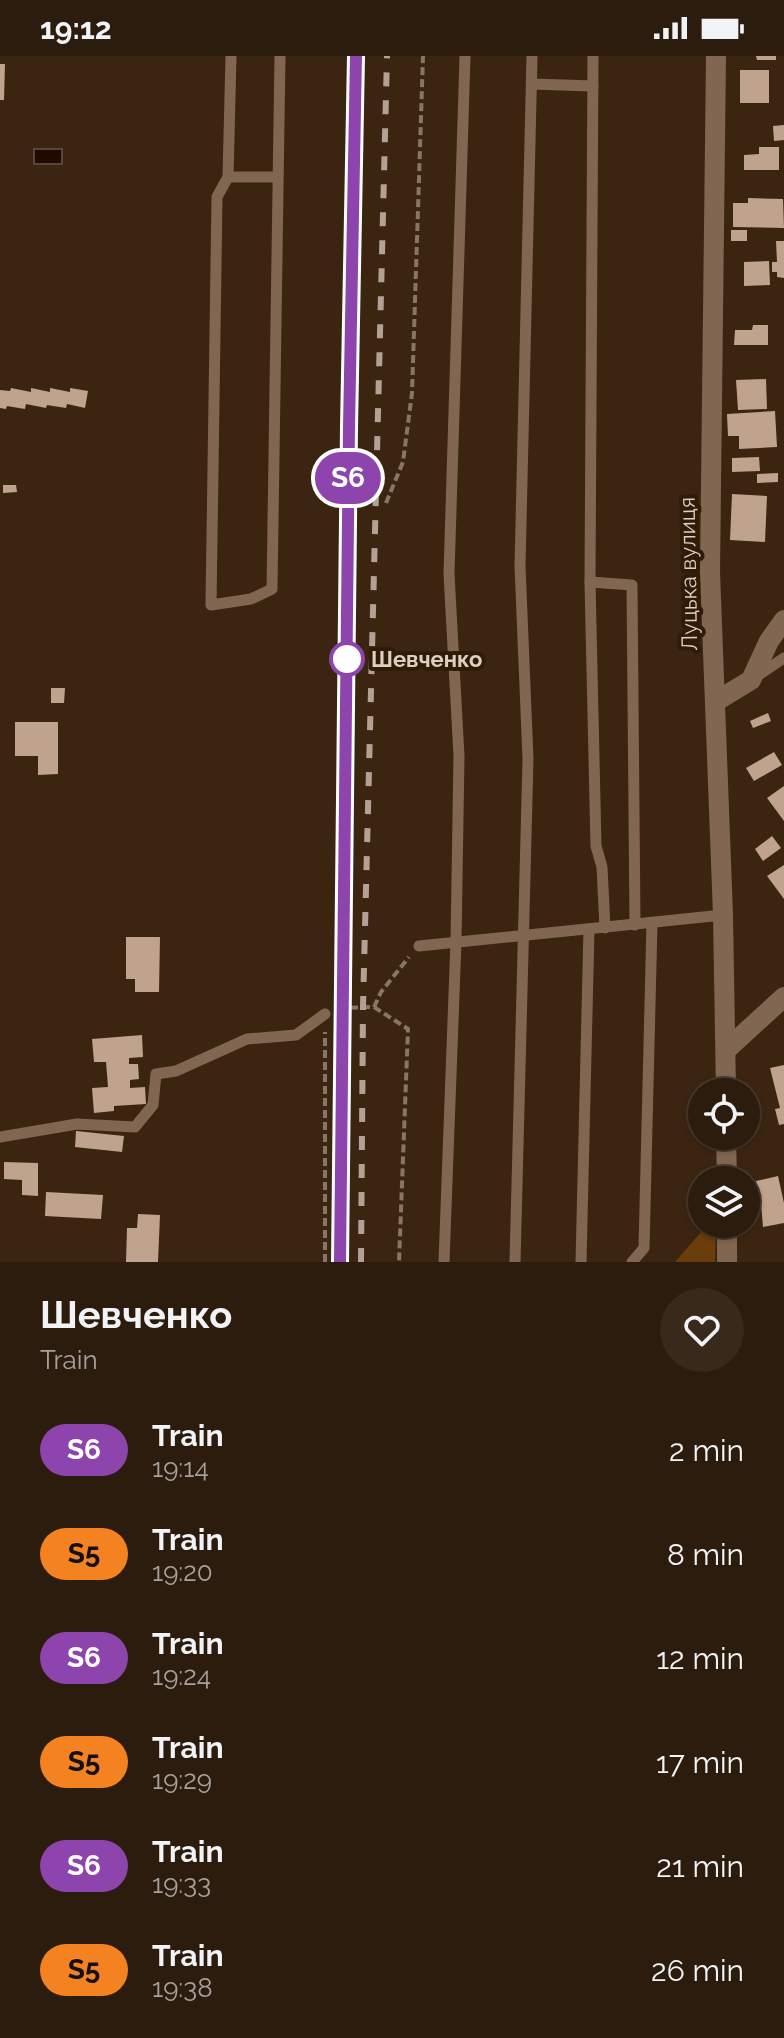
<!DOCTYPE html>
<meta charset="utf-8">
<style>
:root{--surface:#2c1c0d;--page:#38291b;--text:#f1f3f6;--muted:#a6a19d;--line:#483a2e}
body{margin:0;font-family:Raleway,sans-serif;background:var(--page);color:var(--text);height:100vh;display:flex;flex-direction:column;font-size:30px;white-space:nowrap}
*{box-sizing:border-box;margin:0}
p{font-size:26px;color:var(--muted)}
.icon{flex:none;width:44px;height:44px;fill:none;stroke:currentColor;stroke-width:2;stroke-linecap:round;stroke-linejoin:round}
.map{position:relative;height:1206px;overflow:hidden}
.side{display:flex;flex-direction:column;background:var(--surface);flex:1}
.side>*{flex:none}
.badge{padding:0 16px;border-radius:26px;font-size:28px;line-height:52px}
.tools{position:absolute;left:688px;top:1022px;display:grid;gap:16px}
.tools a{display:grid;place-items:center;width:72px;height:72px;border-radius:50%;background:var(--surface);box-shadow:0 2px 6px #0004,0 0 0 2px var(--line);font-size:40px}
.map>.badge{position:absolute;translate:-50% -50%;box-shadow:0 0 0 4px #fff}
.round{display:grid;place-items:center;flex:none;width:84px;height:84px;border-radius:42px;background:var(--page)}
.head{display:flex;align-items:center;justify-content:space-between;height:136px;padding:0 40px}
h1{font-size:38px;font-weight:700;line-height:60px}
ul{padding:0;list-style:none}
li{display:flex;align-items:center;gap:24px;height:104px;padding:0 40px}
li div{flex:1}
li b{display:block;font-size:30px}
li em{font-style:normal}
li .badge{min-width:88px;font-weight:700;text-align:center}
.status{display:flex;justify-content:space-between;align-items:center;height:56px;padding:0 40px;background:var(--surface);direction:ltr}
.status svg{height:22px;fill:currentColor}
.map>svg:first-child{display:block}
</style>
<div class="status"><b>19:12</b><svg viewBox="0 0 49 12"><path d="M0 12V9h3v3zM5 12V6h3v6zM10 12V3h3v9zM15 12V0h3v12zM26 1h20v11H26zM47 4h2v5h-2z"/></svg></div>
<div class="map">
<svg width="784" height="1206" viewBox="0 0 784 1206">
<rect width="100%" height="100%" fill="#3b2511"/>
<path fill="#6a3d0b" d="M708,1168h8l-1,38h-40z"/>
<rect fill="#1f0900" stroke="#58443b" stroke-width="2" x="34" y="93" width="28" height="15"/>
<g fill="#bfa38d">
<path d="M756,0h20v4h-19z"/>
<path d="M0,8h5l-1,36h-4z"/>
<rect x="740" y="14" width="29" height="33"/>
<path d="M784,69v15l-10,1 -1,-15z"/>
<path d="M759,91h20v23h-35v-15l15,-1z"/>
<path d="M748,142l35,1 1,29 -51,-1v-24h15z"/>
<rect x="731" y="174" width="16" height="11"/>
<path d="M776,185h8v37l-7,-1v-5h-5v-10h5z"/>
<path d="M769,205l1,24 -26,1v-24z"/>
<path d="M753,269h15v20h-34l1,-15h17z"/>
<path d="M766,323l1,30 -29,1 -2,-30z"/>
<path d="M11,332l20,4v-4l19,4v-4l20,4v-4l18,3 -3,17 -18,-4 -1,4 -19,-3 -1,3 -20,-4 -1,5 -18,-3 -1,3 -6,-1v-18l10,1z"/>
<path d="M775,355l2,36 -38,2v-13h-11l-1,-22z"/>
<path d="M759,401l1,14 -28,1v-14z"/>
<path d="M778,417v9l-21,1v-9z"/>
<path d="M3,429h13l1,7 -14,1z"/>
<path d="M732,438l35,2 -2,46 -35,-2z"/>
<path d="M51,632h14l-1,15h-13z"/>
<path d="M768,657l3,8 -18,7 -3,-7z"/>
<path d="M15,666h43v52l-20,1v-19h-23z"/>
<path d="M774,696l8,13 -28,16 -8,-13z"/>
<path d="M784,730v35l-17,-23z"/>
<path d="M772,780l9,12 -18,13 -8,-12z"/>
<path d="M784,809v34l-17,-23z"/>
<path d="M126,881h34l-1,55h-24v-13h-9z"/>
<path d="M142,979l1,22 -14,1v6h9l1,15 -9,1v8l15,-1 1,17 -32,2v5l-20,2 -2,-25 16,-1 -2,-25h-12l-2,-23z"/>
<path d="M784,1009v59l-5,1 -4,-16 5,-1 -10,-40z"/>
<path d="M76,1075l48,5 -2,16 -47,-5z"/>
<path d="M4,1106l34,1v33l-16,-1v-15l-18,-1z"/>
<path d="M778,1120l6,27v20l-21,4 -2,-23 -5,1 -3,-13 5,-1 -2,-10z"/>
<path d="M46,1136l57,3 -2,24 -56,-3z"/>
<path d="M138,1158l22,1 -2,47h-32l1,-34h10z"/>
</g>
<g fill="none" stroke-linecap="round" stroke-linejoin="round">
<g stroke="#877565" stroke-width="4" stroke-dasharray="8 4" stroke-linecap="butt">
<path d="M386,447l17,-41 9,-69 11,-337"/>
<path d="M374,951l7,-15 28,-35"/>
<path d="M338,952l36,-1 34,22 -9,233"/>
<path d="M325,1206v-230"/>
</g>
<g stroke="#816752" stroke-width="11">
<path d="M231,0l-3,121 -11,20 -6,408 40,-6 21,-10 8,-533"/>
<path d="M593,0l-3,526 6,264 6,21 3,61"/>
<path d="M532,28l61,2"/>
<path d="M228,121h49"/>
<path d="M590,526l42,3 3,340"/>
<path d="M754,622l30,-20"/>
<path d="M419,890l304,-31"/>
<path d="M0,1081l77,-13 58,3 18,-22 3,-31 20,-3 71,-32 49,-4 29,-21"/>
<path d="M444,1206l12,-321 3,-185 -10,-182 16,-518"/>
<path d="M515,1206l13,-503 -8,-193 12,-510"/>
<path d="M581,1206l8,-333"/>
<path d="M632,1206l12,-14 8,-325"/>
</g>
<g stroke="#816752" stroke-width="20">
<path d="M716,0l-6,516 13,343 3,177"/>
<path d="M715,646l36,-22 18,-39 15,-21"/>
<path d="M726,994l58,-53"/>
<path d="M726,1080l1,44"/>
<path d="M727,1168v38"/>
</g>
<g stroke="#b2a194" stroke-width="6" stroke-dasharray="14 14" stroke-linecap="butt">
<path d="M340,1206l9,-834 7,-372"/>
<path d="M361,1206l2,-255 24,-951"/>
</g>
</g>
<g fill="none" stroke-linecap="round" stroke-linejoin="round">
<g stroke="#fff" stroke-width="18">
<path id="line" d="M340,1206l9,-834 7,-372"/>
</g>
<use href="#line" stroke="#8e44ad" stroke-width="12"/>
</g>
<circle fill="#fff" stroke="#8e44ad" stroke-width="4" cx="347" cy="603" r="16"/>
<g text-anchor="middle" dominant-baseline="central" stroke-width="8" stroke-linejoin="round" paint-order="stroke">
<g font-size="22" fill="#decfc4" stroke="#301b07">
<text transform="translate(688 518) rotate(-91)">Луцька вулиця</text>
</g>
<g font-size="22" font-weight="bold" fill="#decfc4" stroke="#301b07" text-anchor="start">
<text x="371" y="603">Шевченко</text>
</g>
</g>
</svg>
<div class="tools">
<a><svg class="icon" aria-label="locate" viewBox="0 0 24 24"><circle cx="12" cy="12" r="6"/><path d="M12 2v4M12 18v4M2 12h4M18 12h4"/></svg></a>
<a><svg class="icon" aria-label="layers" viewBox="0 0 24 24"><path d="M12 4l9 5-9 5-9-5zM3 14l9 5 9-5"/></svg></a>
</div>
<b class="badge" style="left:348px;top:422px;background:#8e44ad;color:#fff">S6</b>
</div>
<section class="side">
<div class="head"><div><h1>Шевченко</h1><p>Train</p></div><a class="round"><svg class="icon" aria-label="heart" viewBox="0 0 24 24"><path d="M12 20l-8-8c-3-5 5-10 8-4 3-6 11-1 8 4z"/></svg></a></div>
<ul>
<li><span class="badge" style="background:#8e44ad;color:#fff">S6</span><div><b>Train</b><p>19:14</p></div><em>2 min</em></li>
<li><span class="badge" style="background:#f58220;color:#111">S5</span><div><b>Train</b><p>19:20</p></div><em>8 min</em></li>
<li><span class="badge" style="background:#8e44ad;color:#fff">S6</span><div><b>Train</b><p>19:24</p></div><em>12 min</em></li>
<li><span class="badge" style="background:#f58220;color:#111">S5</span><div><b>Train</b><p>19:29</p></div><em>17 min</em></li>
<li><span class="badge" style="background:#8e44ad;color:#fff">S6</span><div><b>Train</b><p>19:33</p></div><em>21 min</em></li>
<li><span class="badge" style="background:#f58220;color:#111">S5</span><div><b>Train</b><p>19:38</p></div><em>26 min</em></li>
</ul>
</section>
